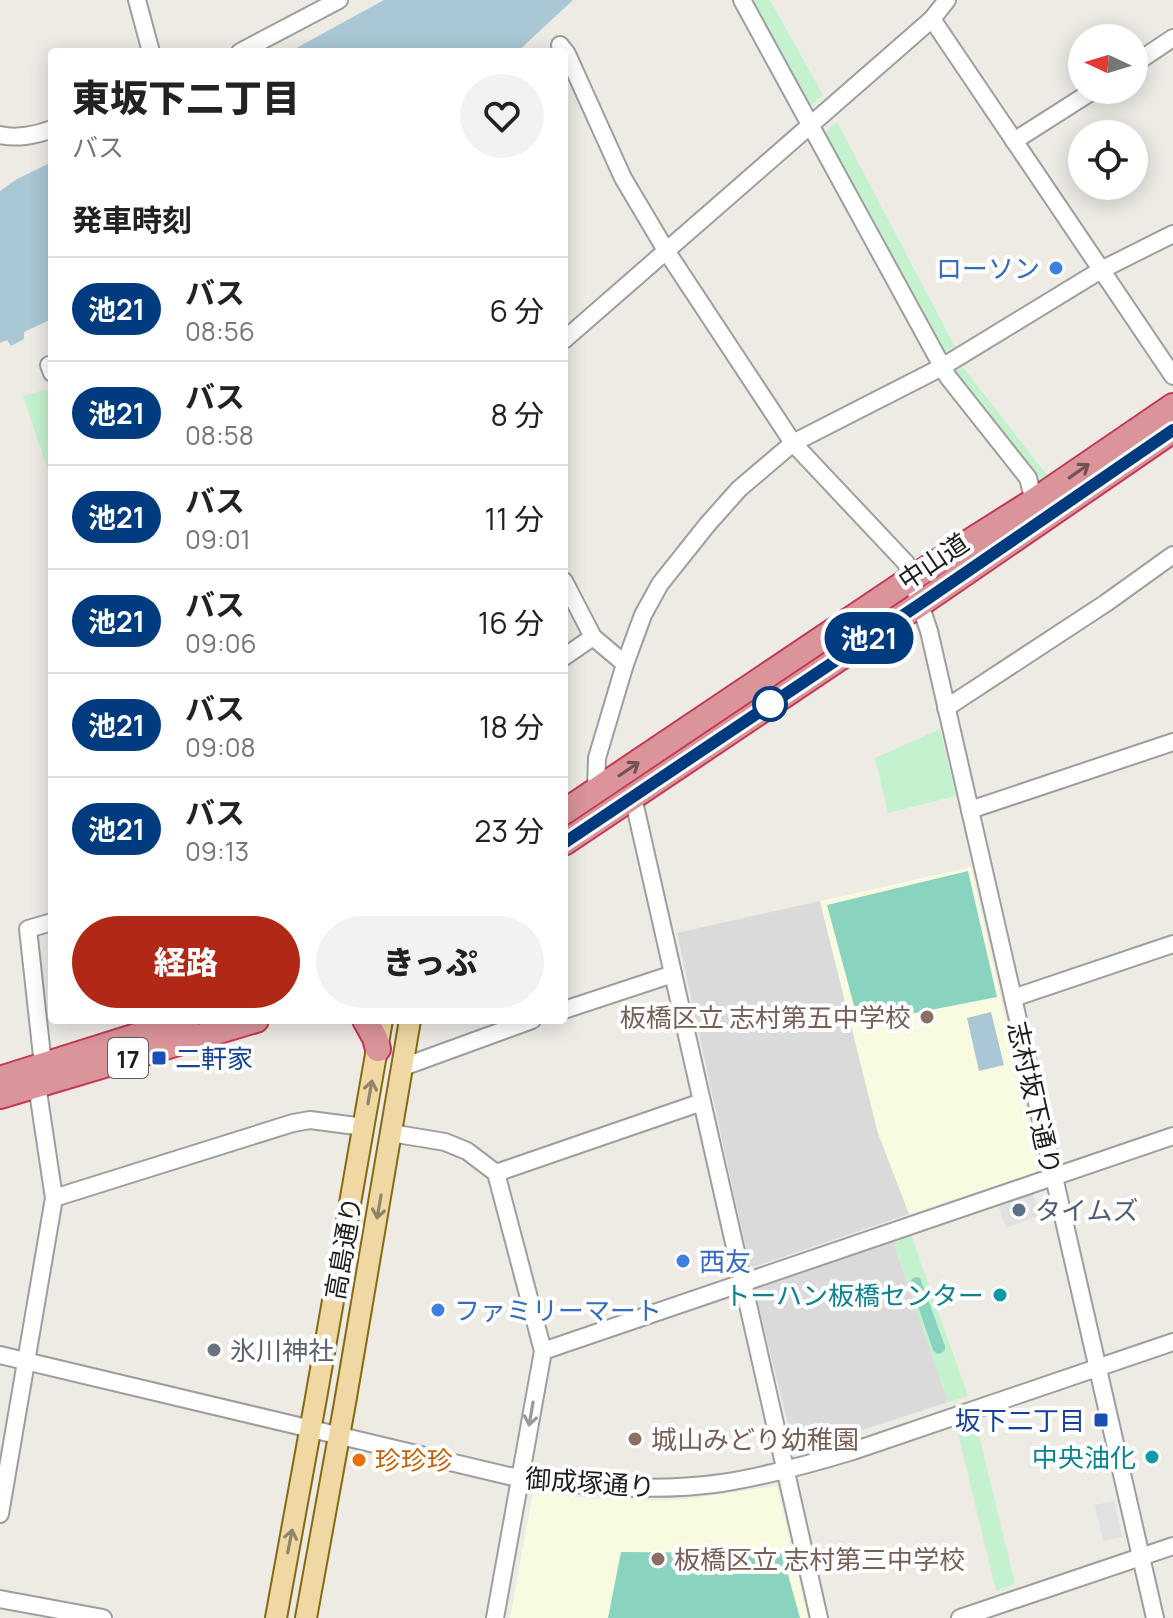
<!DOCTYPE html>
<html lang="ja">
<meta charset="utf-8">
<style>
:root{--surface:#fff;--page:#f2f2f2;--text:#222;--muted:#767676;--line:#e0e0e0;--accent:#b22817}
body{margin:0;font-family:Manrope,"Noto Sans JP",sans-serif;background:var(--page);color:var(--text);height:100vh;display:flex;flex-direction:column;font-size:30px;white-space:nowrap}
*{box-sizing:border-box;margin:0}
p{font-size:26px;color:var(--muted)}
.icon{flex:none;width:44px;height:44px;fill:none;stroke:currentColor;stroke-width:2;stroke-linecap:round;stroke-linejoin:round}
.map{position:relative;flex:1;overflow:hidden}
.details{position:absolute;left:48px;top:48px;width:520px;height:976px;display:flex;flex-direction:column;background:var(--surface);border-radius:8px;box-shadow:0 4px 20px #0003}
.details>*{flex:none}
.badge{padding:0 16px;border-radius:26px;font-size:28px;line-height:52px}
.needle{width:52px;rotate:274deg}
.buttons{position:absolute;left:1068px;top:24px;display:grid;gap:16px}
.buttons a{display:grid;place-items:center;width:80px;height:80px;border-radius:50%;background:var(--surface);box-shadow:0 4px 20px #0003;font-size:40px}
.map>.badge{position:absolute;translate:-50% -50%;box-shadow:0 0 0 4px #fff}
h2{padding:0 24px;font-size:30px;line-height:72px}
.round{display:grid;place-items:center;flex:none;width:84px;height:84px;border-radius:42px;background:var(--page)}
.summary{display:flex;align-items:center;justify-content:space-between;height:136px;padding:0 24px}
h1{font-size:38px;font-weight:800;line-height:60px}
.action{display:flex;gap:16px;margin-top:auto;padding:16px 24px}
.action a{flex:1;height:92px;border-radius:48px;background:var(--accent);color:#fff;font-size:32px;font-weight:800;line-height:92px;text-align:center}
.action a+a{background:var(--page);color:var(--text)}
ul{padding:0;list-style:none}
li{display:flex;align-items:center;gap:24px;height:104px;padding:0 24px;border-top:2px solid var(--line)}
li div{flex:1}
li b{display:block;font-size:30px}
li em{font-style:normal}
li .badge{min-width:88px;font-weight:700;text-align:center}
.map>svg:first-child{display:block}
</style>
<div class="map">
<svg width="1173" height="1618" viewBox="0 0 1173 1618">
<rect width="100%" height="100%" fill="#edebe4"/>
<g fill="#dbdada">
<path d="M820,901l58,232 31,81 -156,53 -4,-4 -72,-330z"/>
<path d="M892,1238l56,164 -153,50 -41,-164z"/>
</g>
<g fill="#f8fbdf">
<path d="M971,867l68,301 -4,5 -126,41 -31,-81 -58,-232z"/>
<path d="M777,1486l31,132h-298l23,-126 61,7 62,2 30,-2z"/>
</g>
<g fill="#c5f2ce">
<path d="M750,0h20l53,95 -14,12z"/>
<path d="M837,122l118,225 -13,7 -118,-220z"/>
<path d="M963,367l84,108 -11,8 -85,-110z"/>
<path d="M47,389l5,14v79l-29,-86z"/>
<path d="M940,729l16,67 -68,17 -13,-55z"/>
<path d="M910,1232l58,164 -20,6 -56,-164z"/>
<path d="M976,1423l39,161 -19,7 -39,-162z"/>
</g>
<g fill="#8ad3bf">
<path d="M968,871l29,126 -138,27 -32,-119z"/>
<path d="M916,1277l4,1 25,68v4l-3,3 -5,1 -4,-4 -23,-67 3,-5z"/>
<path d="M621,1552l161,1 18,65h-192z"/>
</g>
<g fill="#e1e1e1">
<path d="M1032,1191l8,24 -34,13 -9,-25z"/>
<path d="M1114,1501l8,36 -19,4 -8,-36z"/>
</g>
<g fill="#a9c7d5">
<path d="M384,0h189l-56,52h-228z"/>
<path d="M52,162v157l-28,13v7l-13,7 -4,-6 -7,3v-152l17,-12z"/>
<path d="M991,1012l13,53 -25,6 -12,-53z"/>
</g>
<g fill="none" stroke-linecap="round" stroke-linejoin="round">
<g stroke="#9e9e9e" stroke-width="20">
<g id="minor">
<path d="M137,0l14,52"/>
<path d="M742,0l206,377 80,101 6,23"/>
<path d="M932,19l241,357"/>
<path d="M560,45l7,9 56,124 44,74 126,191 113,120 23,68 226,987"/>
<path d="M240,52l99,-52"/>
<path d="M1134,64l39,-26"/>
<path d="M0,135c16,4 37,0 52,-6"/>
<path d="M1014,141l80,-51"/>
<path d="M564,340l368,-321 15,-19"/>
<path d="M49,365l3,8"/>
<path d="M564,581l29,56 32,27"/>
<path d="M564,657l29,-20"/>
<path d="M946,708l160,-105 67,-48"/>
<path d="M596,791l1,-33 28,-94 18,-49 17,-31 47,-59 32,-36 54,-46 149,-76 159,-97 72,-36"/>
<path d="M633,797l186,821"/>
<path d="M970,810l203,-68"/>
<path d="M1013,998l160,-54"/>
<path d="M564,1010l109,-36"/>
<path d="M43,1065l-15,-136 24,-7"/>
<path d="M403,1067l129,-47"/>
<path d="M391,1133l54,9 22,9 29,22 47,178 -48,267"/>
<path d="M496,1173l206,-71"/>
<path d="M54,1198l239,-75 17,-3 54,7"/>
<path d="M543,1351l630,-215"/>
<path d="M0,1355l509,121c70,10 143,17 213,7 45,-7 88,-19 131,-32l320,-109"/>
<path d="M0,1514l54,-316 -17,-113"/>
<path d="M0,1599l103,19"/>
<path d="M960,1618l213,-72"/>
</g>
</g>
<g stroke="#846b11" stroke-width="24">
<g id="major">
<path d="M276,1618l40,-220 66,-378"/>
<path d="M306,1618l39,-215 65,-383"/>
</g>
</g>
<g stroke="#c33859" stroke-width="28">
<g id="highway">
<path d="M564,812l348,-234 122,-77 139,-95"/>
<path d="M564,843l356,-239 253,-174"/>
<path d="M365,1020l10,18 3,11"/>
<path d="M6,1077l181,-57"/>
<path d="M0,1096l256,-76"/>
</g>
</g>
<use href="#minor" stroke="#fff" stroke-width="16"/>
<use href="#major" stroke="#f0d8a5" stroke-width="20"/>
<use href="#highway" stroke="#db9499" stroke-width="24"/>
</g>
<defs><path id="oneway-shaft" d="M-6 0H5M1.5-3L5.5 0L1.5 3" fill="none" stroke-width="1.6" stroke-linecap="round" stroke-linejoin="round" transform="scale(2)"/></defs>
<g stroke="#725355">
<use href="#oneway-shaft" transform="translate(1079 471) rotate(-35)"/>
<use href="#oneway-shaft" transform="translate(629 769) rotate(-34)"/>
</g>
<g stroke="#918468">
<use href="#oneway-shaft" transform="translate(370 1092) rotate(-80)"/>
<use href="#oneway-shaft" transform="translate(379 1207) rotate(100)"/>
<use href="#oneway-shaft" transform="translate(290 1541) rotate(-79)"/>
</g>
<use stroke="#999" href="#oneway-shaft" transform="translate(531 1414) rotate(100)"/>
<g fill="none" stroke-linecap="round" stroke-linejoin="round">
<g stroke="#fff" stroke-width="18">
<path id="line" d="M564,843l356,-239 253,-174"/>
</g>
<use href="#line" stroke="#003b80" stroke-width="12"/>
</g>
<g fill="#3f7fe0" stroke="#fff" stroke-width="3">
<circle cx="1056" cy="268" r="8"/>
<circle cx="683" cy="1261" r="8"/>
<circle cx="438" cy="1310" r="8"/>
</g>
<circle fill="#fff" stroke="#003b80" stroke-width="4" cx="770" cy="704" r="16"/>
<g fill="#8d6e63" stroke="#fff" stroke-width="3">
<circle cx="927" cy="1017" r="8"/>
<circle cx="635" cy="1439" r="8"/>
<circle cx="658" cy="1559" r="8"/>
</g>
<g fill="#1a4fb4" stroke="#fff" stroke-width="3">
<rect x="151" y="1050" width="16" height="16" rx="4"/>
<rect x="1093" y="1412" width="16" height="16" rx="4"/>
</g>
<circle fill="#5c6f8a" stroke="#fff" stroke-width="3" cx="1019" cy="1210" r="8"/>
<g fill="#0f9aa8" stroke="#fff" stroke-width="3">
<circle cx="1000" cy="1295" r="8"/>
<circle cx="1152" cy="1457" r="8"/>
</g>
<circle fill="#6b7280" stroke="#fff" stroke-width="3" cx="214" cy="1350" r="8"/>
<circle fill="#e8710a" stroke="#fff" stroke-width="3" cx="359" cy="1460" r="8"/>
<g text-anchor="middle" dominant-baseline="central" stroke-width="8" stroke-linejoin="round" paint-order="stroke">
<rect fill="#fff" stroke="#616161" stroke-width="2" x="108" y="1038" width="40" height="40" rx="6"/>
<g font-size="24" font-weight="bold" fill="#1d1d1d">
<text x="128" y="1058">17</text>
</g>
<g font-size="26" fill="#366cbe" stroke="#fff" text-anchor="start">
<text x="1040" y="268" text-anchor="end">ローソン</text>
<text x="699" y="1261">西友</text>
<text x="454" y="1310">ファミリーマート</text>
</g>
<g font-size="26" fill="#1d1d1d" stroke="#fff">
<text transform="translate(933 561) rotate(-34)">中山道</text>
<text transform="translate(1035 1098) rotate(77)">志村坂下通り</text>
<text transform="translate(343 1248) rotate(-80)">高島通り</text>
<text transform="translate(590 1482) rotate(4)">御成塚通り</text>
</g>
<g font-size="26" fill="#785e54" stroke="#fff" text-anchor="start">
<text x="911" y="1017" text-anchor="end">板橋区立 志村第五中学校</text>
<text x="651" y="1439">城山みどり幼稚園</text>
<text x="674" y="1559">板橋区立 志村第三中学校</text>
</g>
<g font-size="26" fill="#164399" stroke="#fff" text-anchor="start">
<text x="175" y="1058">二軒家</text>
<text x="1085" y="1420" text-anchor="end">坂下二丁目</text>
</g>
<g font-size="26" fill="#4e5e75" stroke="#fff" text-anchor="start">
<text x="1035" y="1210">タイムズ</text>
</g>
<g font-size="26" fill="#0d838f" stroke="#fff" text-anchor="end">
<text x="984" y="1295">トーハン板橋センター</text>
<text x="1136" y="1457">中央油化</text>
</g>
<g font-size="26" fill="#5b616d" stroke="#fff" text-anchor="start">
<text x="230" y="1350">氷川神社</text>
</g>
<g font-size="26" fill="#c56008" stroke="#fff" text-anchor="start">
<text x="375" y="1460">珍珍珍</text>
</g>
</g>
</svg>
<div class="buttons">
<a><svg class="needle" viewBox="-14 -14 28 28"><path d="M0-13l5 13h-10z" fill="#e53935"/><path d="M0 13l5-13h-10z" fill="#767676"/></svg></a>
<a><svg class="icon" aria-label="locate" viewBox="0 0 24 24"><circle cx="12" cy="12" r="6"/><path d="M12 2v4M12 18v4M2 12h4M18 12h4"/></svg></a>
</div>
<b class="badge" style="left:869px;top:638px;background:#003b80;color:#fff">池21</b>
<section class="details">
<div class="summary"><div><h1>東坂下二丁目</h1><p>バス</p></div><a class="round"><svg class="icon" aria-label="heart" viewBox="0 0 24 24"><path d="M12 20l-8-8c-3-5 5-10 8-4 3-6 11-1 8 4z"/></svg></a></div>
<h2>発車時刻</h2>
<ul>
<li><span class="badge" style="background:#003b80;color:#fff">池21</span><div><b>バス</b><p>08:56</p></div><em>6 分</em></li>
<li><span class="badge" style="background:#003b80;color:#fff">池21</span><div><b>バス</b><p>08:58</p></div><em>8 分</em></li>
<li><span class="badge" style="background:#003b80;color:#fff">池21</span><div><b>バス</b><p>09:01</p></div><em>11 分</em></li>
<li><span class="badge" style="background:#003b80;color:#fff">池21</span><div><b>バス</b><p>09:06</p></div><em>16 分</em></li>
<li><span class="badge" style="background:#003b80;color:#fff">池21</span><div><b>バス</b><p>09:08</p></div><em>18 分</em></li>
<li><span class="badge" style="background:#003b80;color:#fff">池21</span><div><b>バス</b><p>09:13</p></div><em>23 分</em></li>
</ul>
<div class="action"><a>経路</a><a>きっぷ</a></div>
</section>
</div>
